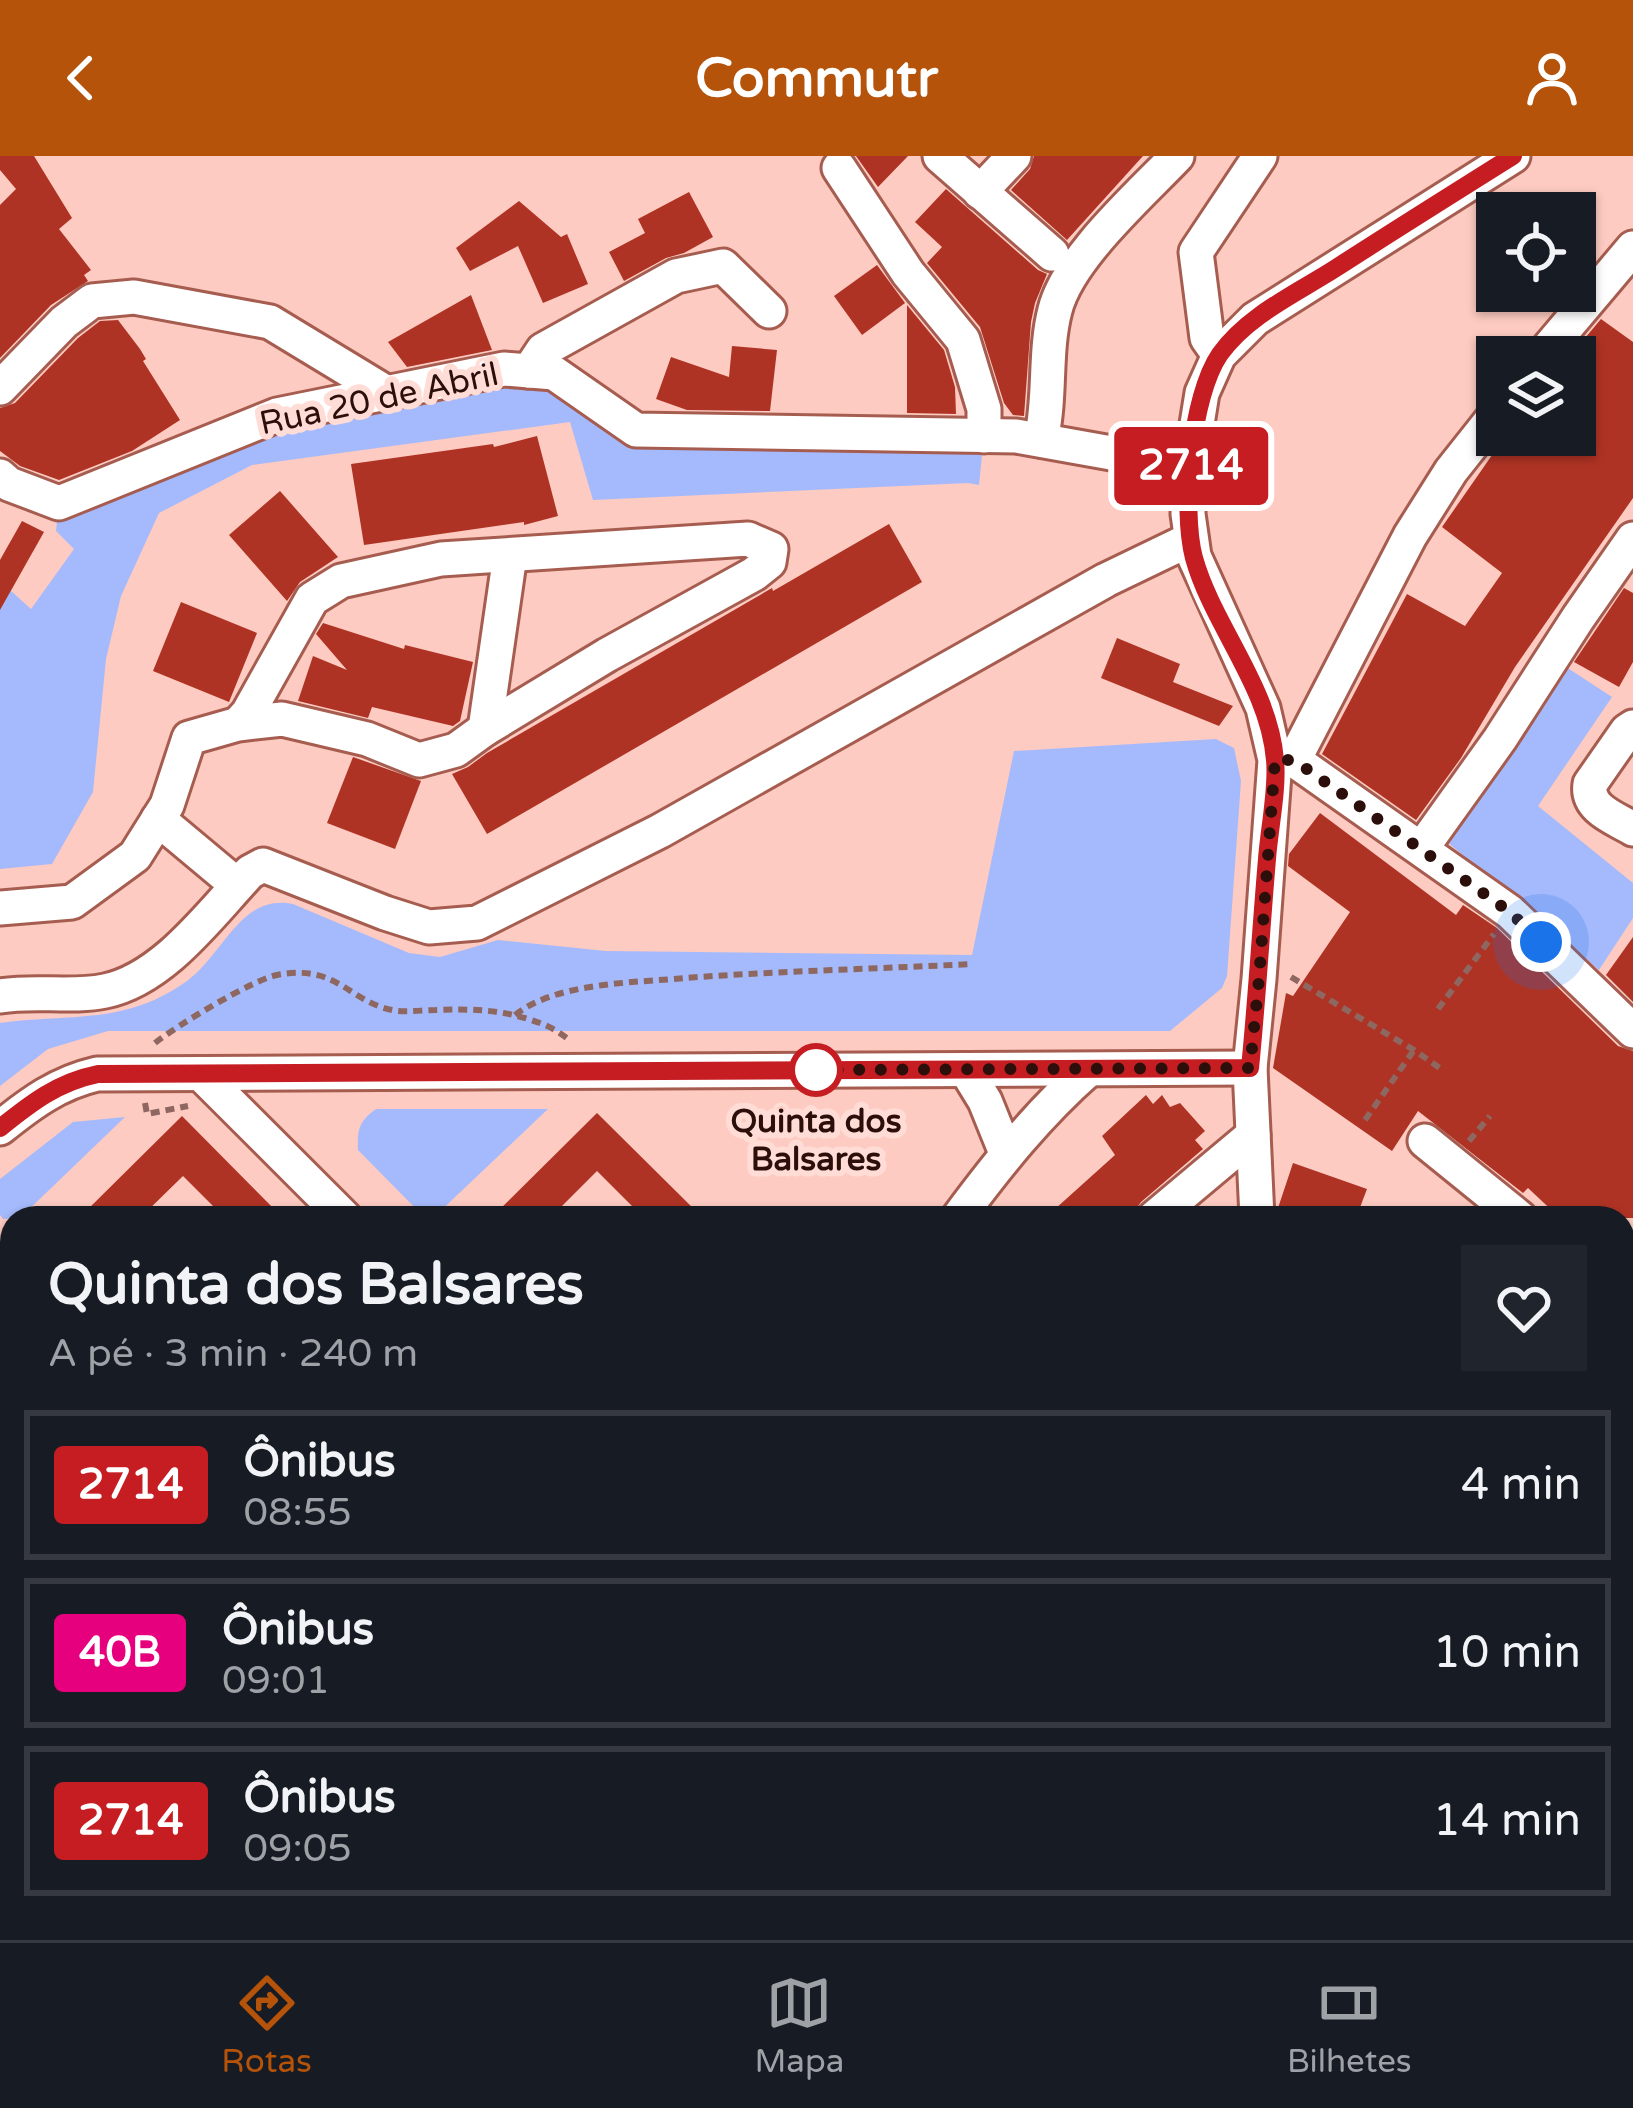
<!DOCTYPE html>
<html lang="pt">
<meta charset="utf-8">
<style>
:root{--surface:#171b24;--page:#20242c;--text:#f1f3f6;--muted:#9ea1a6;--line:#363941;--accent:#b45309}
body{margin:0;font-family:"Varela Round",sans-serif;background:var(--page);color:var(--text);height:100vh;display:flex;flex-direction:column;font-size:45px;white-space:nowrap}
*{box-sizing:border-box;margin:0}
p{font-size:39px;color:var(--muted)}
.icon{flex:none;width:66px;height:66px;fill:none;stroke:currentColor;stroke-width:2;stroke-linecap:round;stroke-linejoin:round}
.map{position:relative;flex:1;overflow:hidden}
.drawer{position:absolute;left:0px;top:1050px;width:1635px;height:735px;display:flex;flex-direction:column;background:var(--surface);border-radius:36px 36px 0 0;box-shadow:0 3px 9px #0004}
.drawer>*{flex:none}
.badge{padding:0 24px;border-radius:9px;font-size:42px;line-height:78px}
.tools{position:absolute;left:1476px;top:36px;display:grid;gap:24px}
.tools a{display:grid;place-items:center;width:120px;height:120px;border-radius:0px;background:var(--surface);box-shadow:0 3px 9px #0004;font-size:60px}
.you{position:absolute;width:60px;height:60px;margin:-30px;border:9px solid #fff;border-radius:50%;background:#1a73e8;box-shadow:0 0 0 18px #1a73e833}
.map>.badge{position:absolute;translate:-50% -50%;box-shadow:0 0 0 6px #fff}
.round{display:grid;place-items:center;flex:none;width:126px;height:126px;border-radius:0px;background:var(--page)}
.summary{display:flex;align-items:center;justify-content:space-between;height:204px;padding:0 48px}
h1{font-size:57px;font-weight:700;line-height:90px}
ul{padding:0;list-style:none}
li{display:flex;align-items:center;gap:36px;height:150px;margin:0 24px 18px;padding:0 24px;border:6px solid var(--line);border-radius:0px}
li div{flex:1}
li b{display:block;font-size:45px}
li em{font-style:normal}
li .badge{min-width:132px;font-weight:700;text-align:center}
header{display:flex;justify-content:space-between;align-items:center;height:156px;padding:0 48px;background:var(--accent);color:#fff;font-size:54px;font-weight:700}
.menu{display:flex;justify-content:space-around;align-items:center;height:168px;border-top:3px solid var(--line);background:var(--surface);font-size:33px;color:var(--muted)}
.menu a{display:grid;justify-items:center;gap:6px}
.menu .current{color:var(--accent)}
.map>svg:first-child{display:block}
</style>
<header><svg class="icon" aria-label="back" viewBox="0 0 24 24"><path d="M15 5l-7 7 7 7"/></svg>Commutr<svg class="icon" aria-label="person" viewBox="0 0 24 24"><circle cx="12" cy="8" r="4"/><path d="M4 21q1-7 8-7t8 7"/></svg></header>
<div class="map">
<svg width="1633" height="1784" viewBox="0 0 1633 1784">
<rect width="100%" height="100%" fill="#fdcbc1"/>
<g fill="#a5bafc">
<path d="M554,217l82,57 348,6 -5,49 -11,-2 -375,17 -23,-78 -318,43 -93,48 -38,83 -15,63 -13,133 -41,72 -52,5v-288l31,28 43,-60 -18,-18 3,-28 218,-88z"/>
<path d="M1563,509l49,32 -74,109 95,77v35l-34,52 -153,-129z"/>
<path d="M1216,583l18,9 7,33 -14,195 -5,12 -52,43h-1062l-60,18 -48,37v-63c71,-10 124,3 187,-42 37,-27 54,-88 106,-77l116,49 31,4 58,-17 108,11 366,4 42,-204z"/>
<path d="M376,953h172l-115,109h-8l-67,-68c-1,-20 1,-29 18,-41z"/>
<path d="M125,961l-105,101 -17,1 -3,-4v-36l73,-57z"/>
<path d="M0,1298l12,12v114l-12,-1z"/>
<path d="M0,1516l12,8v64l-12,-6z"/>
<path d="M283,1773h90l-2,11h-93z"/>
<path d="M555,1773h63l10,11h-61z"/>
</g>
<g fill="#af3324">
<path d="M0,0h34l38,62 -13,11 32,41 -7,5 4,6 -37,24 -51,53v-153l16,-16 -16,-19z"/>
<path d="M856,0h52l-30,31z"/>
<path d="M1034,0h109l-76,84 -56,-50 19,-21z"/>
<path d="M946,33l92,81 9,4 -12,29 -4,19 -7,94 -11,-1 -9,-12 -24,-76 -53,-64 15,-16 -27,-25z"/>
<path d="M689,36l24,45 -29,16 -18,5 -42,23 -15,-29 36,-19 -7,-14z"/>
<path d="M519,45l42,36 6,-3 21,50 -45,19 -25,-57 -48,25 -14,-23z"/>
<path d="M877,109l28,38 -43,32 -28,-39z"/>
<path d="M471,139l21,55 -85,17 -19,-25z"/>
<path d="M907,149l37,45 11,37 1,27 -49,-1z"/>
<path d="M1601,163l32,23v156l-118,169 -54,91 -45,62 -94,-66 85,-160 58,32 37,-53 -60,-46 64,-92h69v-85z"/>
<path d="M118,164l22,29 6,10 -3,2 37,59 -48,31 -73,29 -39,-14 -20,-15v-43l15,-5 63,-65 22,-17z"/>
<path d="M732,190l45,4 -7,61 -83,-1 -31,-11 15,-42 58,20z"/>
<path d="M537,280l21,80 -34,9v-3l-160,23 -13,-81 142,-20 1,3z"/>
<path d="M280,335l58,66 -38,25 -13,19 -58,-66z"/>
<path d="M22,365l22,11 -44,78v-50z"/>
<path d="M889,368l33,58 -435,252 -35,-60 16,-7 19,-14 285,-165 1,3z"/>
<path d="M1624,432l9,5v69l-14,25 -45,-25z"/>
<path d="M181,446l76,31 -28,69 -76,-31z"/>
<path d="M323,467l81,26 1,-4 68,17 -13,59 -7,5 -81,-19 -4,11 -70,-17 15,-45 34,14 -31,-36z"/>
<path d="M1117,482l63,26 -7,18 60,24 -14,20 -118,-48z"/>
<path d="M353,601l68,24 -26,68 -68,-26z"/>
<path d="M1320,657l136,102 7,-10 34,23 121,118 15,5v167h-73l-32,-30 -5,5 -105,-82 -26,40 -119,-83 13,-75 7,3 57,-84 -62,-46 1,-12z"/>
<path d="M1633,781v65l-27,-27z"/>
<path d="M1146,939l7,9 9,-9 8,12 10,-4 25,28 -10,9 8,9 -62,53 -11,16h-85l70,-63 -13,-19z"/>
<path d="M597,957l106,105h-59l-47,-47 -47,47h-59z"/>
<path d="M182,960l101,102h-58l-42,-42 -43,42h-61z"/>
<path d="M1293,1007l74,26 -11,29h-78v-10z"/>
</g>
<g fill="none" stroke-linecap="round" stroke-linejoin="round">
<g stroke="#a65d50" stroke-width="39">
<g id="minor">
<path d="M940,0l112,98"/>
<path d="M839,12l69,105 55,67 21,69v27"/>
<path d="M980,36l34,-36"/>
<path d="M1219,199l-12,-17 -11,-86 64,-96"/>
<path d="M1541,201l92,-109"/>
<path d="M529,215l14,-21 133,-74 47,-10 46,45"/>
<path d="M0,232l64,-66 28,-21 42,-4 136,25 117,71"/>
<path d="M1041,284c10,-43 3,-88 14,-130 13,-52 85,-115 122,-154"/>
<path d="M0,320l9,8 50,19 218,-88 227,-46 50,4 82,57 380,6 140,25 33,13"/>
<path d="M1633,571l-6,4 -37,53c-4,25 25,34 43,45"/>
<path d="M485,573l25,-174"/>
<path d="M1294,604l216,152 123,119"/>
<path d="M1294,604l116,-224 41,-65 46,-58"/>
<path d="M158,663l79,66"/>
<path d="M1422,692l78,-109 78,-121 55,-79"/>
<path d="M0,752l72,-6 63,-46 32,-51 22,-67 49,-14 44,-5 85,20 52,21 37,-10 29,-21 122,-74 147,-81 15,-12 2,-13 -23,-10 -307,20 -100,22 -29,18 -64,114 -10,11"/>
<path d="M0,840c34,-6 71,2 105,-5 59,-12 106,-78 145,-119l13,-7 122,48 44,14 48,-4 183,-92 446,-251 85,-41"/>
<path d="M966,914l19,31 21,52"/>
<path d="M202,919l143,143"/>
<path d="M0,972c31,-25 58,-45 97,-54l1153,-6"/>
<path d="M1425,985l95,77"/>
<path d="M958,1062c40,-54 80,-104 130,-148"/>
<path d="M1154,1062l99,-83"/>
<path d="M1257,1062l-7,-150 9,-89 16,-219 -12,-52 -69,-152 -6,-42 1,-40 13,-81 17,-38 36,-36 258,-163"/>
<path d="M0,1131l12,11"/>
<path d="M1623,1147l10,8"/>
<path d="M1623,1251l10,2"/>
<path d="M1623,1368l10,-6"/>
<path d="M0,1499l12,10"/>
<path d="M0,1694l12,6"/>
<path d="M51,1773l6,11"/>
<path d="M167,1773l21,11"/>
<path d="M540,1773l11,11"/>
<path d="M649,1773l11,11"/>
<path d="M1059,1773l11,11"/>
<path d="M1426,1773l12,11"/>
<path d="M1616,1773l12,11"/>
<path d="M745,1784l11,-11"/>
<path d="M1197,1784l7,-11"/>
</g>
</g>
<g stroke="#8e6760" stroke-width="6" stroke-dasharray="9 6" stroke-linecap="butt">
<path d="M1291,821l123,73 30,21"/>
<path d="M1438,853l56,-75"/>
<path d="M515,859c42,-33 118,-32 170,-37 95,-7 191,-9 286,-14"/>
<path d="M155,887c21,-17 97,-63 122,-68 63,-12 71,29 121,36 12,1 26,-1 38,-1 33,-1 60,-1 92,9 16,5 28,10 41,21"/>
<path d="M145,947l2,11 41,-8"/>
<path d="M1365,964l49,-70"/>
<path d="M1469,985l21,-25"/>
<path d="M363,1773l6,11"/>
<path d="M1248,1773l14,11"/>
</g>
<use href="#minor" stroke="#fff" stroke-width="33"/>
</g>
<g fill="none" stroke-linecap="round" stroke-linejoin="round">
<g stroke="#fff" stroke-width="27">
<path id="line" d="M0,972c31,-25 58,-46 98,-54l1152,-6c7,-70 11,-139 17,-209 2,-29 11,-71 8,-99 -6,-74 -62,-134 -81,-202 -13,-49 -3,-162 26,-204 28,-39 77,-61 116,-86 59,-38 118,-75 177,-112"/>
</g>
<use href="#line" stroke="#c61d23" stroke-width="18"/>
<path stroke="#2c0f0a" stroke-width="12" stroke-dasharray="0 21.6" d="M816,914l434,-2 9,-89 16,-219h19l216,152 31,30"/>
</g>
<circle fill="#fff" stroke="#c61d23" stroke-width="6" cx="816" cy="914" r="24"/>
<g text-anchor="middle" dominant-baseline="central" stroke-width="12" stroke-linejoin="round" paint-order="stroke">
<g font-size="33" fill="#2c0f0a" stroke="#ffdcd6">
<text transform="translate(379 243) rotate(-12)">Rua 20 de Abril</text>
</g>
<g font-size="33" font-weight="bold" fill="#2c0f0a" stroke="#ffdcd6">
<text x="816" y="965">Quinta dos<tspan x="816" dy="38">Balsares</tspan></text>
</g>
</g>
</svg>
<div class="tools">
<a><svg class="icon" aria-label="locate" viewBox="0 0 24 24"><circle cx="12" cy="12" r="6"/><path d="M12 2v4M12 18v4M2 12h4M18 12h4"/></svg></a>
<a><svg class="icon" aria-label="layers" viewBox="0 0 24 24"><path d="M12 4l9 5-9 5-9-5zM3 14l9 5 9-5"/></svg></a>
</div>
<div class="you" style="left:1541px;top:786px"></div>
<b class="badge" style="left:1191px;top:310px;background:#c61d23;color:#fff">2714</b>
<section class="drawer">
<div class="summary"><div><h1>Quinta dos Balsares</h1><p>A pé · 3 min · 240 m</p></div><a class="round"><svg class="icon" aria-label="heart" viewBox="0 0 24 24"><path d="M12 20l-8-8c-3-5 5-10 8-4 3-6 11-1 8 4z"/></svg></a></div>
<ul>
<li><span class="badge" style="background:#c61d23;color:#fff">2714</span><div><b>Ônibus</b><p>08:55</p></div><em>4 min</em></li>
<li><span class="badge" style="background:#e6007e;color:#fff">40B</span><div><b>Ônibus</b><p>09:01</p></div><em>10 min</em></li>
<li><span class="badge" style="background:#c61d23;color:#fff">2714</span><div><b>Ônibus</b><p>09:05</p></div><em>14 min</em></li>
</ul>
</section>
</div>
<nav class="menu">
<a class="current"><svg class="icon" aria-label="directions" viewBox="0 0 24 24"><path d="M12 3l9 9-9 9-9-9zM9 14v-3h6M13 9l2 2-2 2"/></svg>Rotas</a>
<a><svg class="icon" aria-label="map" viewBox="0 0 24 24"><path d="M3 6l6-2 6 2 6-2v14l-6 2-6-2-6 2zM9 4v14M15 6v14"/></svg>Mapa</a>
<a><svg class="icon" aria-label="tickets" viewBox="0 0 24 24"><path d="M3 7h18v10H3zM15 7v10"/></svg>Bilhetes</a>
</nav>
